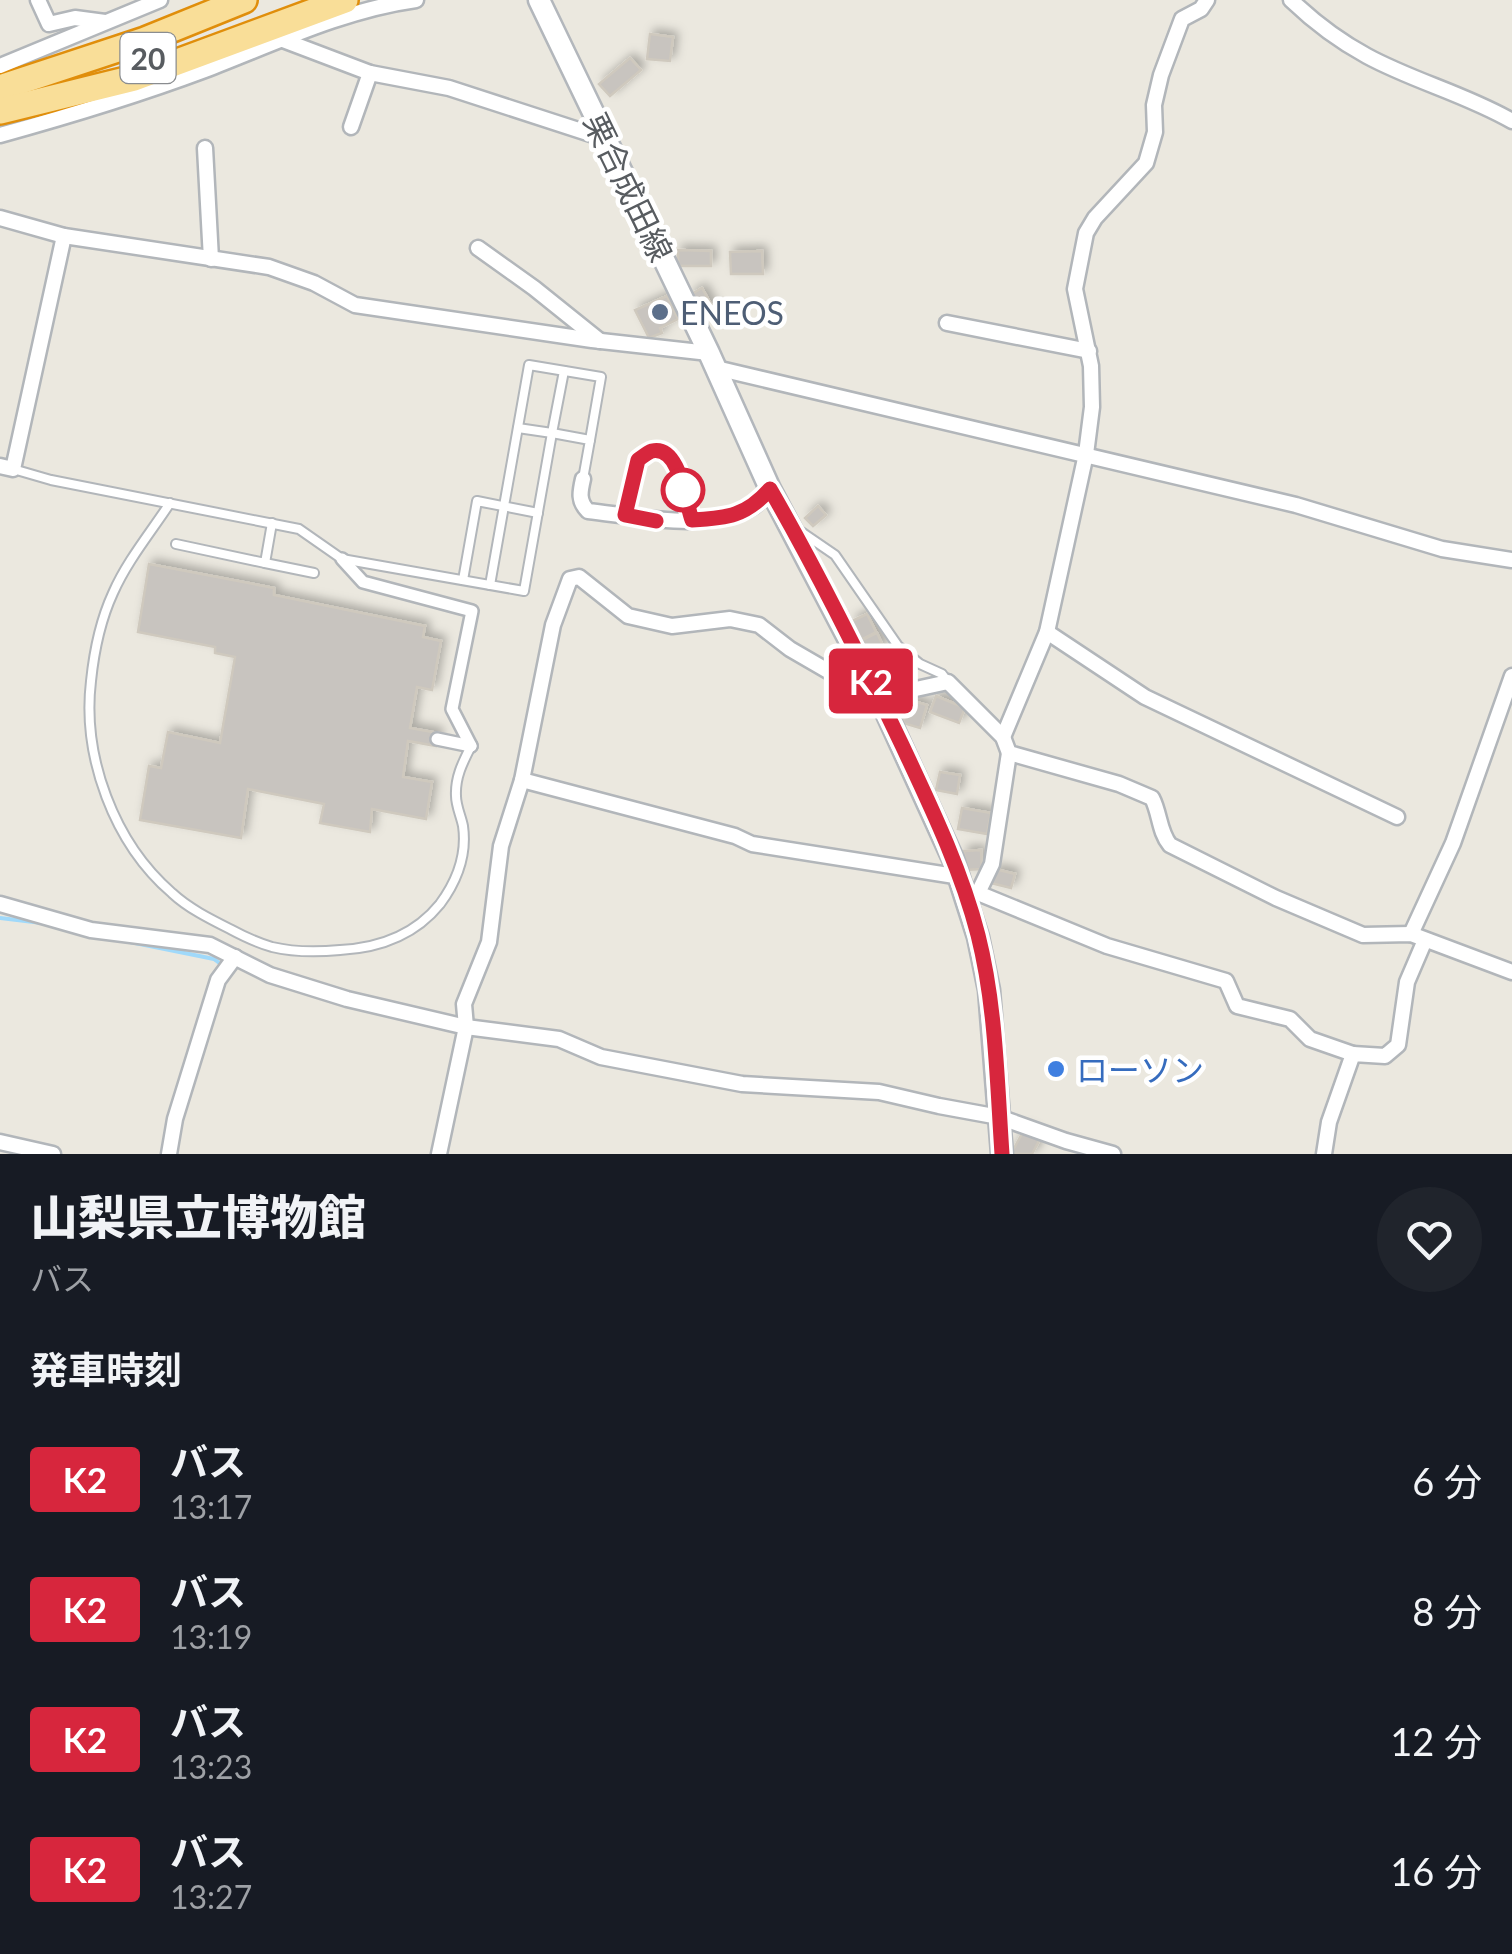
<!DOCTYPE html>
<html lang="ja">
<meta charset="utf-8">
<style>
:root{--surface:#171b24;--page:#20242c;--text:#f1f3f6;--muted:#9ea1a6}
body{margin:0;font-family:Lato,"Noto Sans JP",sans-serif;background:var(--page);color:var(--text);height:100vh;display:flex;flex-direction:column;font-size:38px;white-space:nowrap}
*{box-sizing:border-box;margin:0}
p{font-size:32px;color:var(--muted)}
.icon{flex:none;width:55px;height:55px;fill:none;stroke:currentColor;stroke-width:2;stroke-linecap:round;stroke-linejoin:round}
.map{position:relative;height:1154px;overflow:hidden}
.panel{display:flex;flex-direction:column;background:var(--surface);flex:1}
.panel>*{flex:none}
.badge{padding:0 20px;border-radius:8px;font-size:35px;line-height:65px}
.map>.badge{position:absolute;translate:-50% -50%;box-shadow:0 0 0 5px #fff}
h2{padding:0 30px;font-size:38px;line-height:90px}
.round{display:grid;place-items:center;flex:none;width:105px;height:105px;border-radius:52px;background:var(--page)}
.summary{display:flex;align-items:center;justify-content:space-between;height:170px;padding:0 30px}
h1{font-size:48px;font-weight:800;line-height:75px}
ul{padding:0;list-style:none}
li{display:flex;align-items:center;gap:30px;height:130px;padding:0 30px}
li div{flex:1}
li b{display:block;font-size:38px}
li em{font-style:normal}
li .badge{min-width:110px;font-weight:700;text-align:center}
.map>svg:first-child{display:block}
</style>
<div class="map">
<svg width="1512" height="1154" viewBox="0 0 1512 1154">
<defs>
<filter id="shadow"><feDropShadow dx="4.5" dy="-4.5" stdDeviation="5" flood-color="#0004"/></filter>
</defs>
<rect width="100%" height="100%" fill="#ebe8df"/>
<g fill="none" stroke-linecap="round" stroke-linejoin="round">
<g stroke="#a0d9fa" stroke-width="4">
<path d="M0,918l42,5"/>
<path d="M130,942l84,17 8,6"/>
</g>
</g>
<g fill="#c8c4bf" stroke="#cfc9be" stroke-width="2.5" filter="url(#shadow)">
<path d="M650,34l23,3 -3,24 -23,-2z"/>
<path d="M630,58l11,12 -31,26 -11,-12z"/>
<path d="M678,250l33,1v15h-33z"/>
<path d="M762,251l1,23h-32l-1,-22z"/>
<path d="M702,288l14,25 -13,7 -13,-25z"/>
<path d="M667,296l11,23 -18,9 2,5 -13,5 -14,-28z"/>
<path d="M818,506l8,9 -13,11 -8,-8z"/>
<path d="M149,564l125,24v7l151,31 -2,11 18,4 -9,49 -15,-3 -7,41 28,5 -2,13 -28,-5 -5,36 29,5 -6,37 -54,-10 -2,23 -50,-9 4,-19 -76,-15 -7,49 -101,-18 9,-54 12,2 7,-36 52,11 15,-86 -20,-4v-6l-77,-15z"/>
<path d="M867,614l9,18 -14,7 -10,-18z"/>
<path d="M877,633l7,15 -18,4 -5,-11z"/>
<path d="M936,696l29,12 -6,15 -29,-11z"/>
<path d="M910,700l17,5 -7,23 -17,-5z"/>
<path d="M940,772l20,3 -3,19 -21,-4z"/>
<path d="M962,808l29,5 -4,21 -29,-5z"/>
<path d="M981,850l1,19 -17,1 -1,-19z"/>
<path d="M995,869l20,5 -4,14 -20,-5z"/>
<path d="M1024,1130l16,9 -8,15h-21z"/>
</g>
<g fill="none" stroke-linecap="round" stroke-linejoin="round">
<g stroke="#b2b6ba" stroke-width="12">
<g id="service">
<path d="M518,428l34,5 12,-62"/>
<path d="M13,469l38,11 248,49 43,30 182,32 28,-158 38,7 -7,39"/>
<path d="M170,503c-19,29 -43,58 -57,90 -12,26 -19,59 -22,88 -9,76 23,162 81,212 16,15 38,26 58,36 13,7 28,14 42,18 21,5 47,5 68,3 39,-2 75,-15 100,-46 17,-23 27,-50 23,-78 -2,-10 -7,-20 -7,-30 -1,-19 7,-34 15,-50"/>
<path d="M797,529l38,26 63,91 22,18 22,10 6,8"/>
<path d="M176,544l89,19 7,-40"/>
<path d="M265,563l49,10"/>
<path d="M463,580l14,-79 61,12"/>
<path d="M490,585l39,-220 72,12 -11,63"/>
</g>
</g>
<g stroke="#b2b6ba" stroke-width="16">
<g id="pedestrian">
<path d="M342,559l21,23 109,29 -20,98 19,37"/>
<path d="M437,739l34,7"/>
</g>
</g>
<g stroke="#b2b6ba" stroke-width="19">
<g id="minor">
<path d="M38,0l11,24 26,-6 30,4"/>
<path d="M1291,0c23,22 48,41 76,56 46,25 98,38 145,65"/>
<path d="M283,40l87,33 -19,54"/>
<path d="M0,66l160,-66"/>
<path d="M370,73l79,15 157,51"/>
<path d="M0,135c69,-19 138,-40 205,-65 68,-26 138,-60 211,-70"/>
<path d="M205,148l6,111"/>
<path d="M0,218l64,18 205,31 45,16 41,22 237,35 117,13"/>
<path d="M478,248l56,40 66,53"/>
<path d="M947,323l142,28"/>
<path d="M716,368l580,137 146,44 70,11"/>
<path d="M0,466l13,3 51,-233"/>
<path d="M583,479c-3,13 -5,22 5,32 47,5 124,22 166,-5 6,-4 12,-12 16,-17"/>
<path d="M625,515l12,-55 14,-9c6,1 12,0 17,4 13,9 18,49 24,65"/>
<path d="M1047,632l98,65 252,120"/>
<path d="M1003,737l44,-105 39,-178 6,-47 -1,-41 -16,-77 11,-56 9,-15 51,-55 9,-31 -1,-27 7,-30 21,-56 19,-10 6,-9"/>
<path d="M1009,753l-17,111 -14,29 129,53 119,35 11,25 53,13 20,20 43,15"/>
<path d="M522,780l213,56 17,8 209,33"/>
<path d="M0,904l91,26 119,15 60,30 77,24 119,28 93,12 42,18 141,27 137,8 60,14 60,11 67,24 47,13"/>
<path d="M1411,934l42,-91 59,-167"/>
<path d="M0,1142l53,12"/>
<path d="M169,1154l6,-35 43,-139 17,-23"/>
<path d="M439,1154l27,-127 -2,-23 25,-62 12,-96 21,-66 31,-155 17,-46 9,-2 49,39 44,10 58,-7 29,6 31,24 69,40 20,8 69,-15 55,55 6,16 110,31 33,14c8,15 7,34 18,47l106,53 87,37 48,-1 101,38"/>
<path d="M1324,1154l5,-32 24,-68 32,2 13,-11 9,-63 18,-42"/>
</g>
</g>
<g stroke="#b3b7bc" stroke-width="25">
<path id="secondary" d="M539,0l170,353 61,136 109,208 74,162 25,78 11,53 13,164"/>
</g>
<g stroke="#e08e0b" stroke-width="30">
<g id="trunk">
<path d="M0,88l145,-48 99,-40"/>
<path d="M0,111l134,-33 211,-78"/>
</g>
</g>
<use href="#service" stroke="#fff" stroke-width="8"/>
<use href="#pedestrian" stroke="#fff" stroke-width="11"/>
<use href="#minor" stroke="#fff" stroke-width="14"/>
<use href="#secondary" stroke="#fff" stroke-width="20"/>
<use href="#trunk" stroke="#f9de98" stroke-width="25"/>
</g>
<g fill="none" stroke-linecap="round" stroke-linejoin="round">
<g stroke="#fff" stroke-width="22">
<path id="line" d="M656,521l-31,-6 13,-55c1,-1 12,-9 14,-9 28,-6 33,50 40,69 36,-2 54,-4 78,-31 48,83 91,170 132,256 29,62 59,124 76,190 18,71 19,147 24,219"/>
</g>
<use href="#line" stroke="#d7263d" stroke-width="15"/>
</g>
<circle fill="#5c6f8a" stroke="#fff" stroke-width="4" cx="660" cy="312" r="10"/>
<circle fill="#fff" stroke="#d7263d" stroke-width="5" cx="683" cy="490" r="20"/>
<circle fill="#3f7fe0" stroke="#fff" stroke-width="4" cx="1056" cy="1069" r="10"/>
<g text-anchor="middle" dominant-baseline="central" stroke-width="9" stroke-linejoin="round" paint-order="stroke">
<rect fill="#fff" stroke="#8a8d90" stroke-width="2.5" x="120.5" y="33" width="55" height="50" rx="8"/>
<g font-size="30" font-weight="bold" fill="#585c60">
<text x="148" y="58">20</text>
</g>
<g font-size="32" fill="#585c60" stroke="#fff">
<text transform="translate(629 187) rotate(64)">栗合成田線</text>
</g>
<g font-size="32" fill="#4e5e75" stroke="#fff" text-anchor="start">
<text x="680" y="312">ENEOS</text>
</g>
<g font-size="32" fill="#366cbe" stroke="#fff" text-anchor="start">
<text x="1076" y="1069">ローソン</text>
</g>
</g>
</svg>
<b class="badge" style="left:871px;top:681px;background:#d7263d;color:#fff">K2</b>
</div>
<section class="panel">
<div class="summary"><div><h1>山梨県立博物館</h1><p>バス</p></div><a class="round"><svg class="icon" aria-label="heart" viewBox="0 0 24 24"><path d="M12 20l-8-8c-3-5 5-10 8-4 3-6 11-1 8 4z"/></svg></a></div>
<h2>発車時刻</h2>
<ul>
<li><span class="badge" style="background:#d7263d;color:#fff">K2</span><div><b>バス</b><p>13:17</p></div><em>6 分</em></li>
<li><span class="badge" style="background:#d7263d;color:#fff">K2</span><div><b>バス</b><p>13:19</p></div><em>8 分</em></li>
<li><span class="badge" style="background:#d7263d;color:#fff">K2</span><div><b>バス</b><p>13:23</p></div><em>12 分</em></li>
<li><span class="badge" style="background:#d7263d;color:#fff">K2</span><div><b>バス</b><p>13:27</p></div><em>16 分</em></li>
</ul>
</section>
